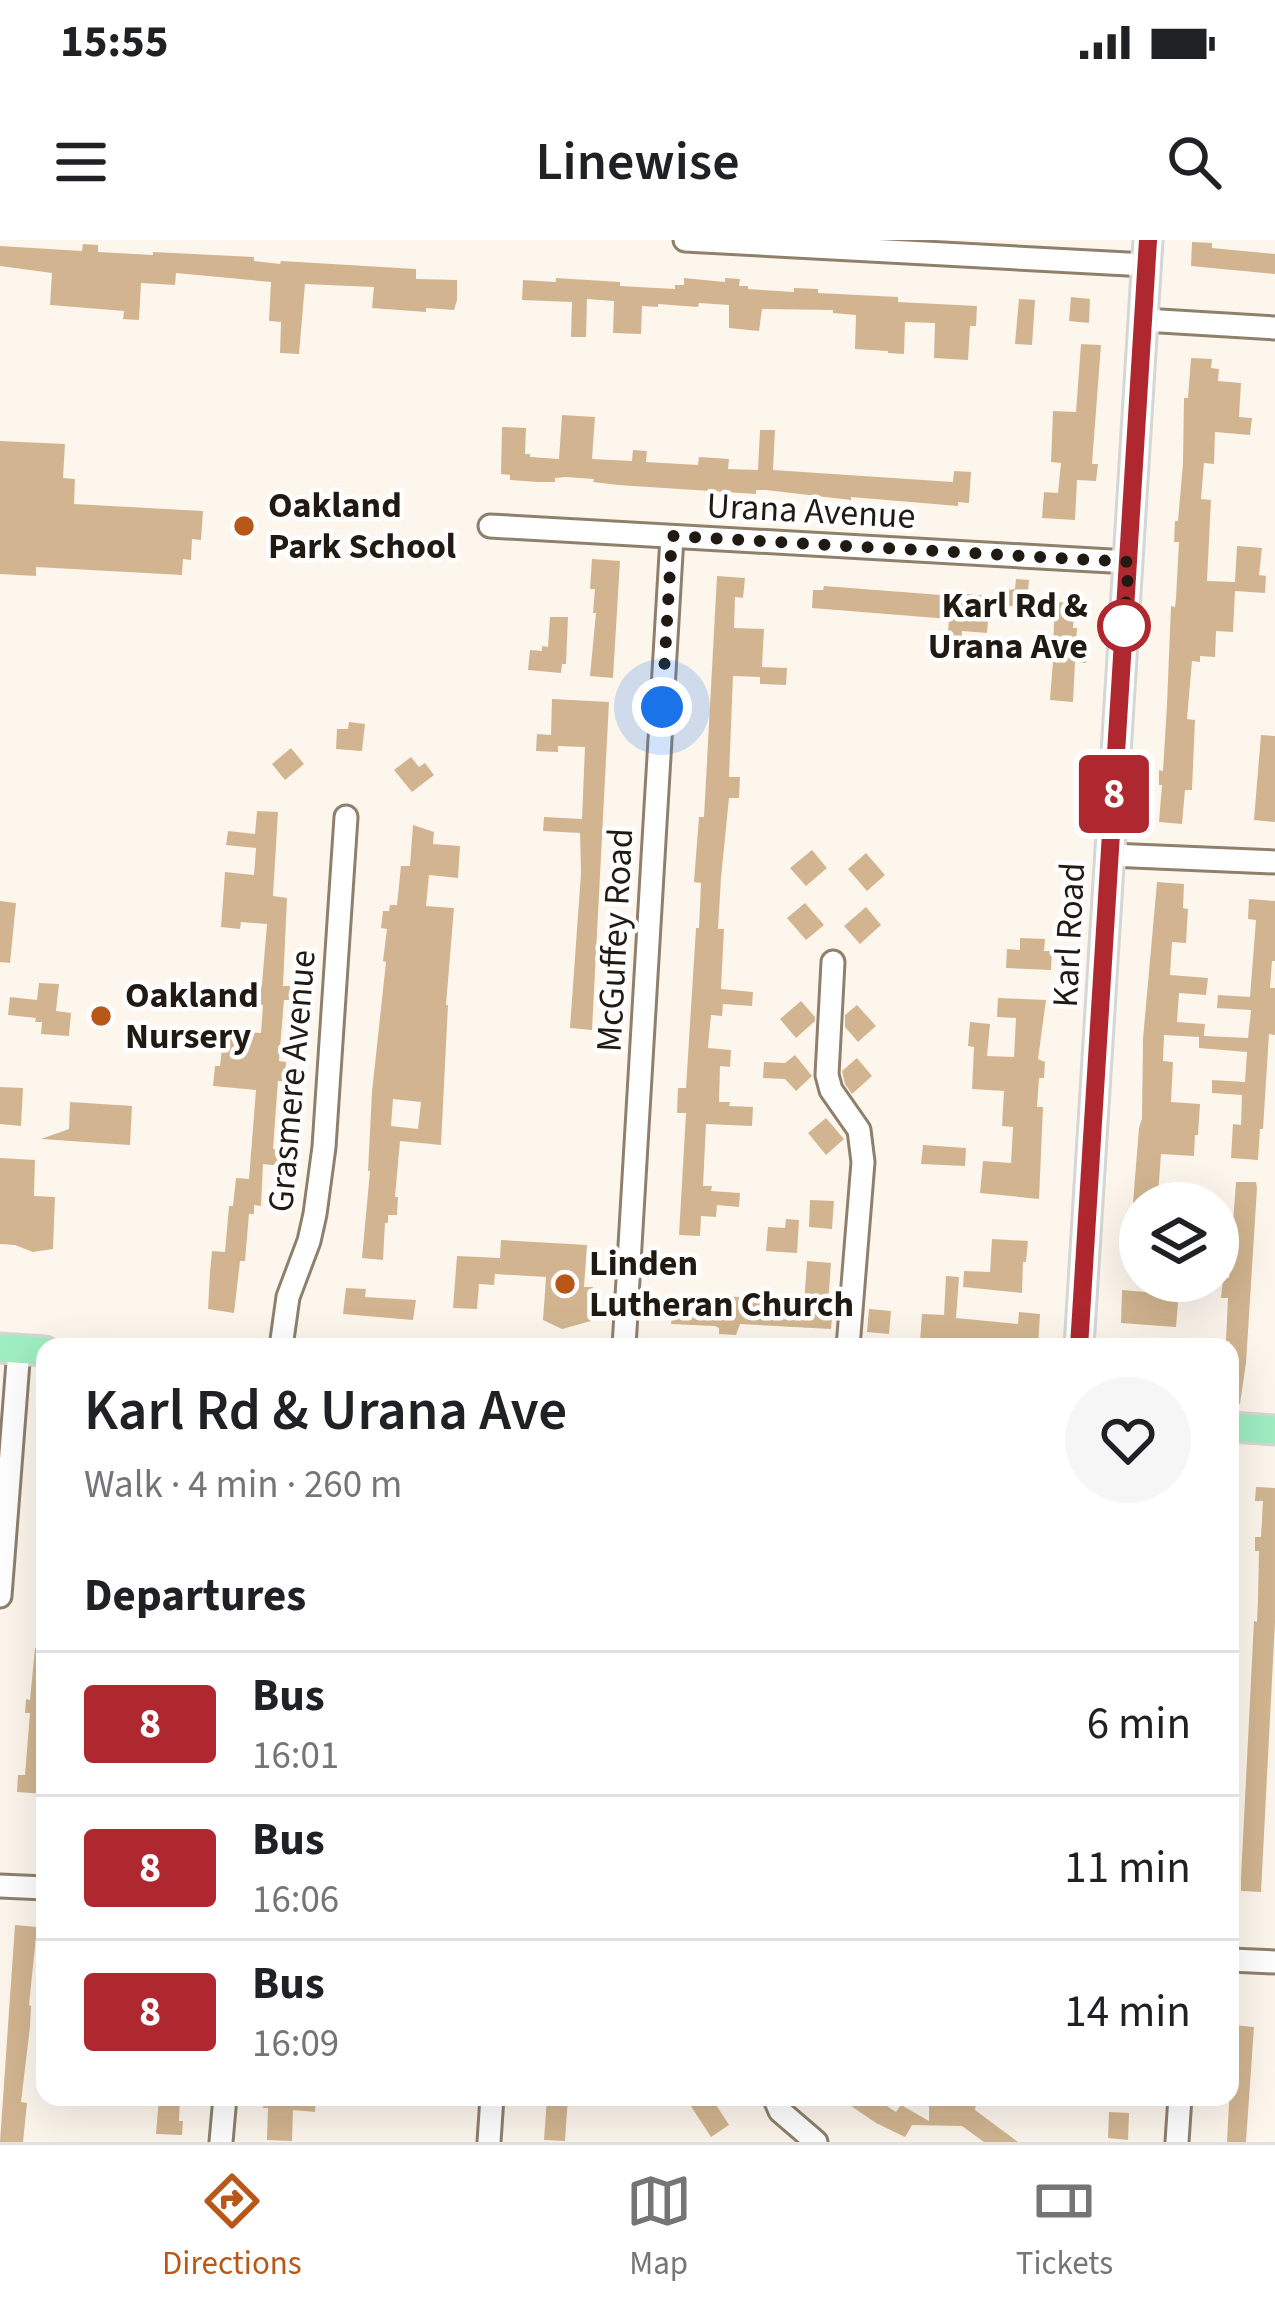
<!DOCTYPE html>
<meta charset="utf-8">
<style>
:root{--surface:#fff;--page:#f6f6f6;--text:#202124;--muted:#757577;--line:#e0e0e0;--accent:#b85718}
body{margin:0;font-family:"Source Sans 3",sans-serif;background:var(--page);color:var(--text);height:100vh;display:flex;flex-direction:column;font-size:45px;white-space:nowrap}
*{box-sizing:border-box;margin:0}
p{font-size:39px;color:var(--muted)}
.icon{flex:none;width:66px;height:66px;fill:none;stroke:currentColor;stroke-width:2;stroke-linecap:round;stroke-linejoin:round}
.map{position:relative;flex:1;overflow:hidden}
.sheet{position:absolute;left:36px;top:1098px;width:1203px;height:768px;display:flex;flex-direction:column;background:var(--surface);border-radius:24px;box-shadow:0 12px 48px #0002}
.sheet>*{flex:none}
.badge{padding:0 24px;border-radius:9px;font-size:42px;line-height:78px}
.buttons{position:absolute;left:1119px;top:942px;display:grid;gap:24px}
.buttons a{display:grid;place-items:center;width:120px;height:120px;border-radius:50%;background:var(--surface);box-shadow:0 12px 48px #0002;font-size:60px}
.you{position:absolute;width:60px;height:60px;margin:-30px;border:9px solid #fff;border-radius:50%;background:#1a73e8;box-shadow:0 0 0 18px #1a73e833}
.map>.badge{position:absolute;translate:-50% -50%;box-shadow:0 0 0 6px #fff}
h2{padding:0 48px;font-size:45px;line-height:108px}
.round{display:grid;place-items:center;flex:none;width:126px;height:126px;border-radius:63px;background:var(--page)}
.head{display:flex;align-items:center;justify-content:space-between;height:204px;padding:0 48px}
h1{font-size:57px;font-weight:600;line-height:90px}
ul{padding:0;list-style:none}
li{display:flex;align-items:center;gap:36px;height:144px;padding:0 48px;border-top:3px solid var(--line)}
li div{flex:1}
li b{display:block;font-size:45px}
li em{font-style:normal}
li .badge{min-width:132px;font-weight:700;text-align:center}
.status{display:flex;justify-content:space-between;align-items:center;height:84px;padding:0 60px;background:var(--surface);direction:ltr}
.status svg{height:33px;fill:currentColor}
header{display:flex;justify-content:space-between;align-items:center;height:156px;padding:0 48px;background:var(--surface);font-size:54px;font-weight:600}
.menu{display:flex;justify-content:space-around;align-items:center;height:168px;border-top:3px solid var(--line);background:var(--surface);font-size:33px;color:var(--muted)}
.menu a{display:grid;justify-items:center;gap:6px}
.menu .active{color:var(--accent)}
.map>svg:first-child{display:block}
</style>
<div class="status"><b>15:55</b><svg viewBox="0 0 49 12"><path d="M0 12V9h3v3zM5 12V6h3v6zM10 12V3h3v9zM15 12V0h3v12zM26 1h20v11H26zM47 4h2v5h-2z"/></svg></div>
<header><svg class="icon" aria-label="menu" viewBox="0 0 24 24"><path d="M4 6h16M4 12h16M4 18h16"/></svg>Linewise<svg class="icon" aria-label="search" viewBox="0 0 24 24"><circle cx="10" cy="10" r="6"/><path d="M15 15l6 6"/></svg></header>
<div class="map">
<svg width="1275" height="1902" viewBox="0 0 1275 1902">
<rect width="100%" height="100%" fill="#fdf6ed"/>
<g fill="#d2b590" fill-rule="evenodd">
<path d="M1192,2l20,1v5l63,6v20l-84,-8z"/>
<path d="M83,4l15,1v7l55,3v-3l101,5v4l26,3 1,-3 135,8v10l41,1v20l-3,10 -28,-2v4l-54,-4 2,-21 -69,-3 -6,70 -19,-1 1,-31 -12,-1 2,-39 -95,-9 -1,12 -34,-2 -2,37 -16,-1 1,-8 -74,-6 2,-32 -52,-7v-20l82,5z"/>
<path d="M556,38l64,4v4l55,3v-4h9v-7l41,4v-4l15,1 -1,7h9v3l46,3v-4l24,1v4l80,4v5l79,4 -1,20h-6l-2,34 -34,-2 1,-35 -30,-1 -1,32 -16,-1v-2l-33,-2 1,-34 -23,-2v-3l-71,-1 -3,22 -30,-3v-23l-30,-2 -1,4 -40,-3v3l-16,-1 -1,28 -28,-1 1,-32 -27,-2 -1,38h-15l1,-35 -50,-2 1,-20 33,2z"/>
<path d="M1071,57l19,2 -1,24 -20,-2z"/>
<path d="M1019,59l16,1 -3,45 -17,-1z"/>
<path d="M1081,104l20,1 -9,119h6l-2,17 -19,-1 -2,40 -33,-2 2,-26 14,1 3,-30 -10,-1 2,-51 23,1z"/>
<path d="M1191,118l21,1 -1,9 8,1 -1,12 23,2 -2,34 13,1 -2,17 -35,-3 -1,32 -10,-1 -3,36 10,1 -4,81 28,1 2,-36 25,2 -3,27 7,1 -1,17 -30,-2 -2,41 -17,-1 -1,26 -15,-1v6l-8,-1 -5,58 8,1 -3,70h-7l-3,34 -23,-2 3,-37h-3v-15l4,1 4,-67 4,-98 4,1 1,-9 3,-56h-5l1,-21h3l5,-58 1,-65h4z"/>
<path d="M562,175l33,2 -3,42 40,2 1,-11 14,1 -1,11 52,3 1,-8 30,2 -1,10 30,1 2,-40h15l-2,40 180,12 1,-11 17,1 -2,31 -11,-1v4l-107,-9v3l-85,-10h-10v4l-138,-9 -25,-3 1,-3 -28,-2 -11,1v4h-17l-28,-2v-5l-9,-1 1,-47 24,1 -1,26h5v3l29,2z"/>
<path d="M0,201l65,3 -2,34 12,1 -1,25 129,7 -2,29 -9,-1 -1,21 -8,-1 -1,16 -146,-8v9l-36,-2z"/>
<path d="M592,319l28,2 -7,117 -23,-2 6,-63h-3l2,-24h-5z"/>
<path d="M717,336l28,2 -2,20 -8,-1 -1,31 30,1 -2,38 25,1 -1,17 -26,-1v-7l-27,-1 -4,101h11l-1,21h-10l-8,80 -3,51h6l-3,60 32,3 -1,14 -29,-2 -1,12 -11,-1 -3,33 23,2 -1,17 -10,-1 -1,36h11l-1,4 24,1 -1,19 -46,-2 -3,62h9l-1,5 29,2 -1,14 -22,-2 -1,12 -15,-1 -1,20 -21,-1 7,-122h-9l1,-25h8l10,-160h3l2,-45 -7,-1 5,-65h5z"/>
<path d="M1016,339l13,1 -1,11h5l-1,17 -32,-3 1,-14 14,-2z"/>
<path d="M824,346l143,11v-3l23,2 -3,37 -25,-2 -2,27 -14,-1 3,-38 -137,-11 1,-18h10z"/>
<path d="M1055,362l20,1 -2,25h4l-1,22 11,2 -1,11 -11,-1 -2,40 -23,-2 3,-39h-6l1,-14 5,1z"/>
<path d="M550,377h18l-2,47h-4l-1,9 -33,-3 2,-20 12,1v-5l6,1z"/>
<path d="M552,459l57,3 -17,328 -22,-2 11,-155 -1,-40 -37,-2 1,-14 38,2 3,-72 -27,-1v6l-22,-1 1,-17 14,1z"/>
<path d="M349,482l16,2 -3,27 -26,-2 1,-20h11z"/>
<path d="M1261,495l14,1v86l-21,-2z"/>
<path d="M291,508l13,16 -19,16 -13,-16z"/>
<path d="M411,517l8,10 6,-4 9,12 -22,17 -18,-22z"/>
<path d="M257,571l21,1 -5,84 14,2 -4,88h7l-1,14h-5l-5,61 7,1 -1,19h-7l-5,68 7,1 -1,16 -16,-2 -2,42 -7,-1v9h-5l-4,47h-5l-6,52 -26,-4 2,-37 2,-21 13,1 4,-46h4l3,-28 13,1 7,-89 -43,-4 2,-20h5l4,-36 37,3 2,-28 -7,-1 1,-15h4l1,-5 5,-60 -26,-2 -1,7 -19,-2 4,-55 29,3 2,-27 -30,-3 2,-14 27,3z"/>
<path d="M413,585l21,7 -1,12 27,2 -2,32 -29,-3 -3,31 28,2 -8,97h2l-7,140 -41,-4 -5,56h3l-1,18h-9v8h-3l-2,37 -21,-2 8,-87h-2l4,-79 14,-130 -3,-1 4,-32 -6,-1 2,-17h6l1,-6h7l4,-39h9zM393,859l28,3 -3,27 -27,-3z"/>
<path d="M812,610l15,18 -21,18 -16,-18z"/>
<path d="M866,613l19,22 -18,16 -19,-22z"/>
<path d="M1157,642l27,2 -1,24 5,1 -2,34 -14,-1 -2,33 38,3 -2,17 -27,-2 -2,29 28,2 -1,12 44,2 3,-28 -34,-2 1,-13 32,2 6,-77 -8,-1 1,-20 26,2v60h-3l-2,27h5v47l-6,-1 -6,95h-3l-2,31 -27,-2 2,-34 8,1 1,-30 -30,-2v-13l33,2 2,-30 -48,-4v-11l-35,-2 -1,26 10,1 -2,40 29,2 -2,31h-3l-1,21 -33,-2 -3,41h-2l-1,8h-22l6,-75 3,-10 1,-79z"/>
<path d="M0,661l16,2 -6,60 -10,-1z"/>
<path d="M805,663l19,22 -18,15 -19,-22z"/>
<path d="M866,667l15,18 -21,19 -16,-18z"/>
<path d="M1020,698l25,1 -1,12h8l-1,19 -45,-2 1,-19 13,1z"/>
<path d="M39,743l20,1 -3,27 15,2 -2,23 -28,-2 1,-12h-7l1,-4 -28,-3 2,-18 27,3z"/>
<path d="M998,758l48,2 -8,59 7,3 -1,16h-5l-2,29h6l-4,92 -59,-6 3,-32 28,2 2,-36 -11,-1 2,-35 -32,-2 2,-42 -6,-1 2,-24 20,2 -3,32 27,1 2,-39 -19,-1z"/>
<path d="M801,761l14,16v4l-19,17 -16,-19z"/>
<path d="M857,765l19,21 -18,16 -13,-15v-12z"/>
<path d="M795,815l17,21 -16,15 -11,-12 -22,-1 1,-16 21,1z"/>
<path d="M857,818l15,18 -20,18 -7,-10 -3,-13z"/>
<path d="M0,847l23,1 -2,38 -21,-2z"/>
<path d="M70,862l62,4 -2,39 -89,-6 28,-10z"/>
<path d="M826,878l18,21 -18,16 -18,-22z"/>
<path d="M923,905l43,3 -1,18 -44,-2z"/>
<path d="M0,918l35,2 -1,36 21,1 -2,52 -20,3 -18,-7 -15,-1z"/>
<path d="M1236,942h20l1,6 -11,175 -6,41h-10v-62l-4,-1 2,-43h-7l2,-20h6z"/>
<path d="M810,960l24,1 -2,28 -23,-2z"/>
<path d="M786,979l13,1 -2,33 -31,-2 2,-24 17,1z"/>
<path d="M992,999l36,2 -2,21h-3l-1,31 -59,-6 1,-16 26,1z"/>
<path d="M501,1000l86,5 -3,42h9l-2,34 -29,8 -19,-9 3,-43 -51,-3 -1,11 -15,-1 -2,25 -24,-1 4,-52 43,2z"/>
<path d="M807,1021l24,2 -3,42h5l-2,24 -91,-5 -4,11 -17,-1v-6l-4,-2 -44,-2 2,-21 43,3 1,-10 25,1v5l62,3z"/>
<path d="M946,1036l13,1 -3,41 62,6 1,-12 21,2 -2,33h-22l1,-7 -29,-2v4h-68l2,-28 22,1z"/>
<path d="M346,1048l20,1 -1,8 51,3 -3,20 -70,-6z"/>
<path d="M1122,1050l48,4 8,9 -2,24 -55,-4z"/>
<path d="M869,1069l22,2 -2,23 -22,-2z"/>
<path d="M1256,1247l19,1v134l-14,270 -20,-1v-13l13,-257 3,1 1,-23 1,-48h-4v-14h6l2,-36h-8z"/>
<path d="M35,1408l10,1v145l-28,-2 1,-17h7l5,-62h-5l1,-14 4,1z"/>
<path d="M15,1685l22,2 -8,78 2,1 -1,21 -9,75 6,1 -4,39h-23z"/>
<path d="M1233,1785l21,2 -8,115h-19z"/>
<path d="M159,1857h21l-1,24h4l-1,14 -26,-1z"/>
<path d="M264,1857h52l-1,15 -22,-2 -1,31 -25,-1 1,-32h-5z"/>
<path d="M547,1857h21l-3,44 -21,-1z"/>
<path d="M685,1857h26l18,28 -18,12z"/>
<path d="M838,1857h35l23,15 5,-7 28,16v-16l17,-1v-7h31l-2,13 43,32h-34l-22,-16 -50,-1 -7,12 -29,-14z"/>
<path d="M1109,1872l20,1 -1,27 -20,-2z"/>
</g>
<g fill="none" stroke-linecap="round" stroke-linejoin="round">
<g stroke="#8f806c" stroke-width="27">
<g id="minor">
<path d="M685,0l461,25"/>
<path d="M1144,80l131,8"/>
<path d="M490,286l639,36"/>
<path d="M1110,615l165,7"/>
<path d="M833,722l-6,113 4,15 28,40 4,32 -15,185"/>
<path d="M281,1107l7,-50 21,-56 6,-27 9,-67 22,-330"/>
<path d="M624,1107l48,-810"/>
<path d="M0,1356l19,-247"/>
<path d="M0,1646l45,2"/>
<path d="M1230,1720l45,2"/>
<path d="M774,1857l6,14 36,31"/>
<path d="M221,1902l4,-45"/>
<path d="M489,1902l3,-45"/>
<path d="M1177,1902l3,-45"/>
</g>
</g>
<g stroke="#d7d6d4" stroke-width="33">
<g id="major">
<path d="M1079,1107l69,-1107"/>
<path d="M0,1108l45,3"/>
<path d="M1230,1187l45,3"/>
</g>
</g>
<use href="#minor" stroke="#fff" stroke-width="21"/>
<use href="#major" stroke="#9feec2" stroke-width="27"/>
</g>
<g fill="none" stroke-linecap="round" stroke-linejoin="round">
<g stroke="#fff" stroke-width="27">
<path id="line" d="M1079,1107l69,-1107"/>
</g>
<use href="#line" stroke="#af272f" stroke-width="18"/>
<path stroke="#201a12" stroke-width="12" stroke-dasharray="0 21.6" d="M662,467l10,-171 457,26 -5,64"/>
</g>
<g fill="#b85718" stroke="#fff" stroke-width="4.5">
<circle cx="244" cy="286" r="12"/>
<circle cx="101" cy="776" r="12"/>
<circle cx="565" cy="1044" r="12"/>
</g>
<circle fill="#fff" stroke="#af272f" stroke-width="6" cx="1124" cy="386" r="24"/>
<g text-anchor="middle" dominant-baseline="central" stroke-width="9" stroke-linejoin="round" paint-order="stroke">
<g font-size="36" font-weight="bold" fill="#201a12" stroke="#fff" text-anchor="start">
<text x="268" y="265">Oakland<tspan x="268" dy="41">Park School</tspan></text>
<text x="125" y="755">Oakland<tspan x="125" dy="41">Nursery</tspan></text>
<text x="589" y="1023">Linden<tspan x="589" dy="41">Lutheran Church</tspan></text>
</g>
<g font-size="36" fill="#201a12" stroke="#fff">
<text transform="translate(811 271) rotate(3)">Urana Avenue</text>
<text transform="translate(1069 695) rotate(-87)">Karl Road</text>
<text transform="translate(615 700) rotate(-87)">McGuffey Road</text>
<text transform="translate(292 841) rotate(-85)">Grasmere Avenue</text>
</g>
<g font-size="36" font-weight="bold" fill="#201a12" stroke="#fff" text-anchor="end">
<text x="1088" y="365">Karl Rd &amp;<tspan x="1088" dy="41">Urana Ave</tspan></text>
</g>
</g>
</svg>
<div class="buttons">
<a><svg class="icon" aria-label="layers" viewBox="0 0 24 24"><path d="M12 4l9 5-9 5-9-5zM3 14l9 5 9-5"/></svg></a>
</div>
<div class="you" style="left:662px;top:467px"></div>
<b class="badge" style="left:1114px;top:554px;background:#af272f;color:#fff">8</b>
<section class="sheet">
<div class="head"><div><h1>Karl Rd &amp; Urana Ave</h1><p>Walk · 4 min · 260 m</p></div><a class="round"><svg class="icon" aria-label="heart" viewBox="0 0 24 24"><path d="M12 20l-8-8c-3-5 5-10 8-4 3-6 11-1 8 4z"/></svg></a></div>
<h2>Departures</h2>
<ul>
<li><span class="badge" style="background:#af272f;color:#fff">8</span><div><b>Bus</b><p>16:01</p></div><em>6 min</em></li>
<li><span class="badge" style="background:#af272f;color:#fff">8</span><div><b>Bus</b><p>16:06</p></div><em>11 min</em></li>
<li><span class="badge" style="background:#af272f;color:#fff">8</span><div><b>Bus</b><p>16:09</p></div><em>14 min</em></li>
</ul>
</section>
</div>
<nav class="menu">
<a class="active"><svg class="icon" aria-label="directions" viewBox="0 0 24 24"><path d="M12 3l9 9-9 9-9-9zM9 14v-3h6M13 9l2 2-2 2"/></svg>Directions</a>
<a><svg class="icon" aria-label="map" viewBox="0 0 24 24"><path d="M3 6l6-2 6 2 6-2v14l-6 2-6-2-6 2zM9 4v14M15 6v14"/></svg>Map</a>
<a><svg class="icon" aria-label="tickets" viewBox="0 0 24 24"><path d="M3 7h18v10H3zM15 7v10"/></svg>Tickets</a>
</nav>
